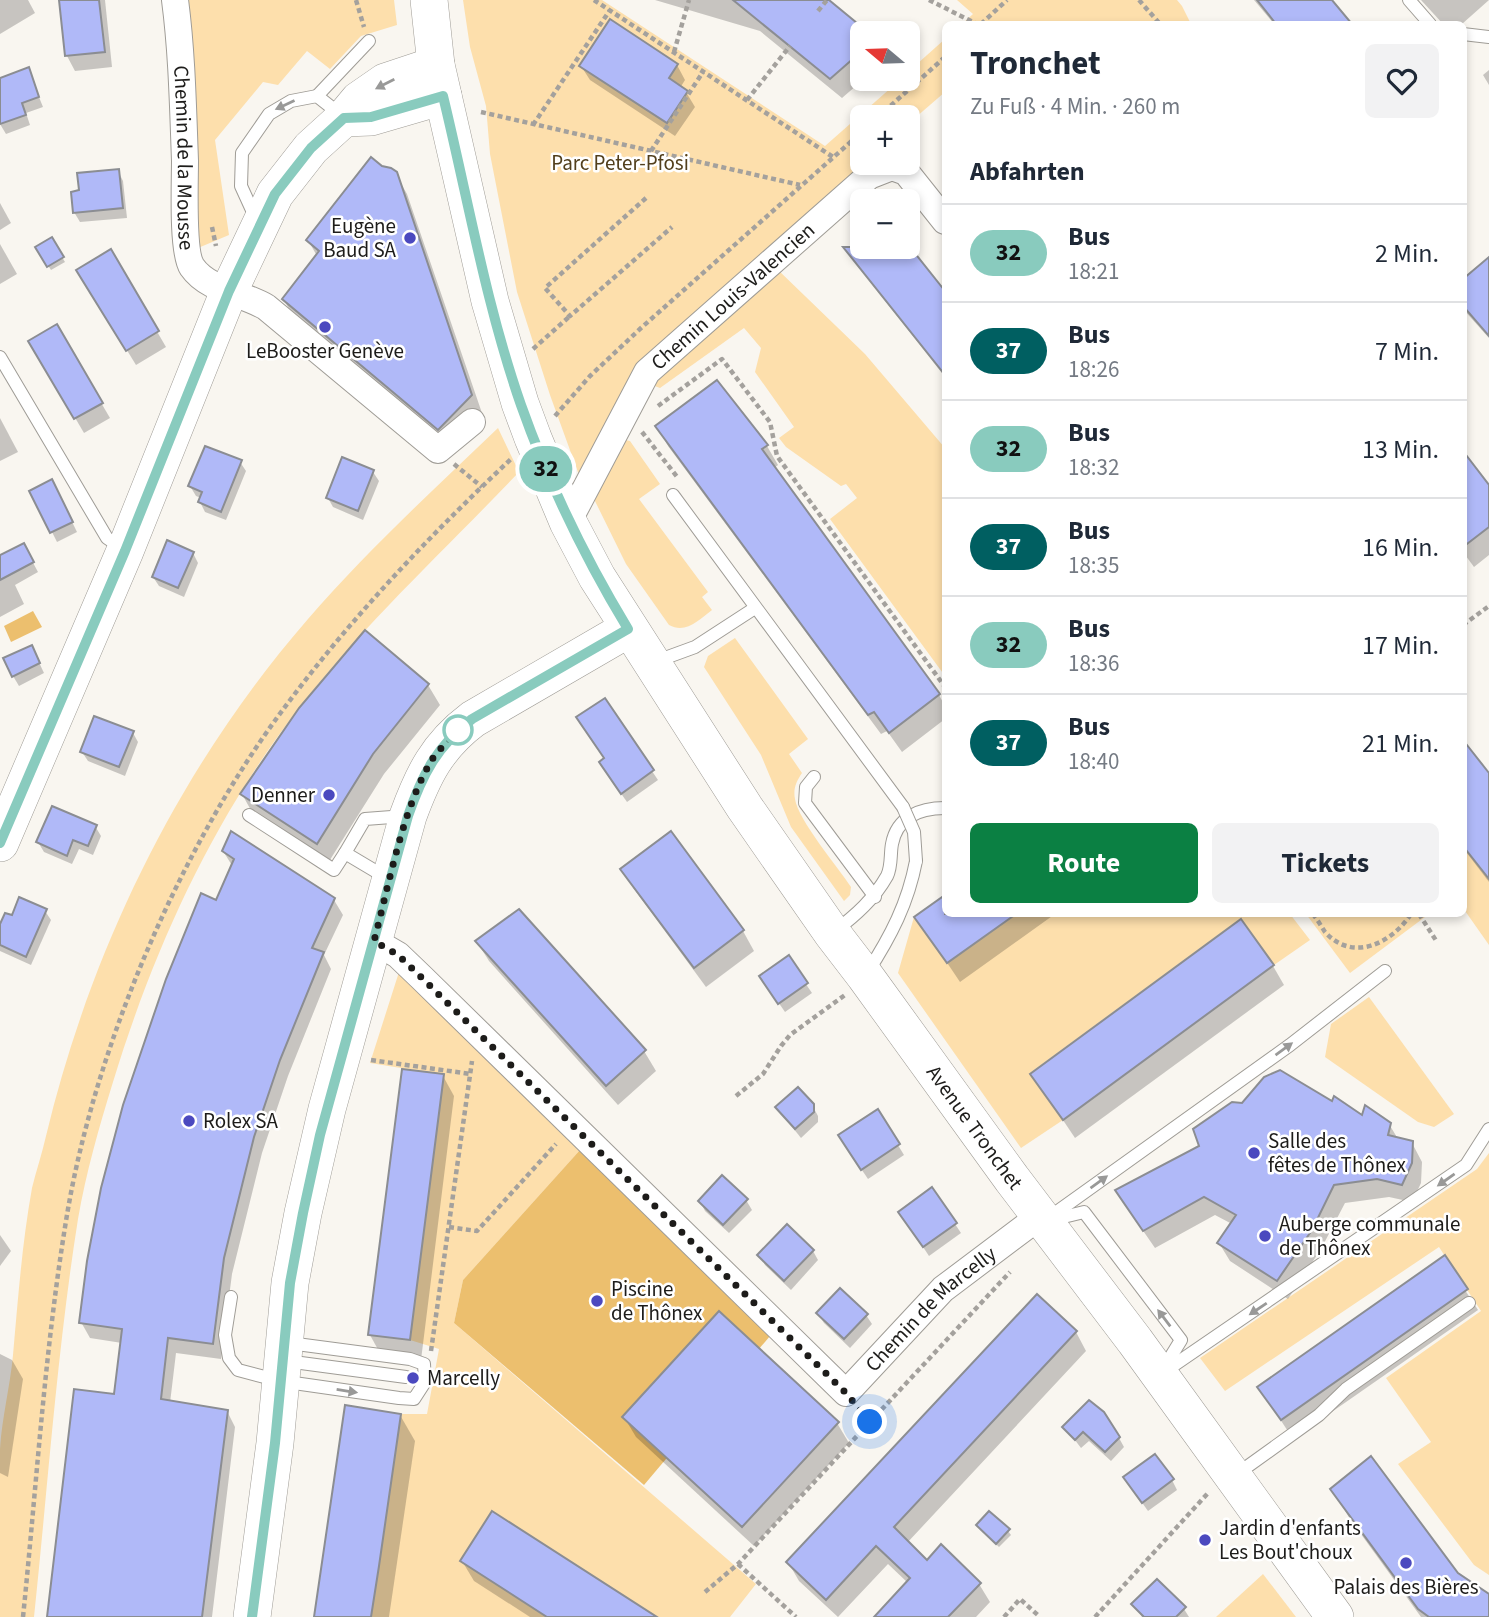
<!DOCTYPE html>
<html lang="de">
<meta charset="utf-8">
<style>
:root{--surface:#fff;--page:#f2f2f3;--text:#1f2937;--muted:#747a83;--line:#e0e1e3;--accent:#0b8043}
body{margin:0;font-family:"Source Sans 3",sans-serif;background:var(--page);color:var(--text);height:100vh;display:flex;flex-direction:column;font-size:26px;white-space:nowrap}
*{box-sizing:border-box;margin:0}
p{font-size:23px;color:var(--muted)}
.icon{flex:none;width:38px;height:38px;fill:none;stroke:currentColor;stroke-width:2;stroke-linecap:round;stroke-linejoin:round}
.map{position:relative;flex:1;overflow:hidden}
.sheet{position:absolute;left:942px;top:21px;width:525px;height:896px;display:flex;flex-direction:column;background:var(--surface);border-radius:10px;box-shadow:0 4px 10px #0003}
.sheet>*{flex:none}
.badge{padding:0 14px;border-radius:23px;font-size:24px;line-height:46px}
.needle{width:46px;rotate:289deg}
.buttons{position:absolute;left:850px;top:21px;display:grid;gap:14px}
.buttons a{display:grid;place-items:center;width:70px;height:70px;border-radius:10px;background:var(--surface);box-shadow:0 4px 10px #0003;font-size:35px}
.you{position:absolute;width:35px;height:35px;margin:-18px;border:5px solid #fff;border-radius:50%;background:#1a73e8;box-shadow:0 0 0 10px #1a73e833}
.map>.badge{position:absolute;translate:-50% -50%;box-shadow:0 0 0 4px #fff}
h2{padding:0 28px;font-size:26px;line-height:63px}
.round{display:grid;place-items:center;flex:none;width:74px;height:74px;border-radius:10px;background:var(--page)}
.headline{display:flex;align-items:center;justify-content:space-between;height:119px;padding:0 28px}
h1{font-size:33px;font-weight:700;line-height:52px}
.button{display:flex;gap:14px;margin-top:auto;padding:14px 28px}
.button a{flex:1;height:80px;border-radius:10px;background:var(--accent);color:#fff;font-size:28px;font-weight:700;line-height:80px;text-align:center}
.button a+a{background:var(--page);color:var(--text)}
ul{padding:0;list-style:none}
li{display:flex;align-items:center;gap:21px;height:98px;padding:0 28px;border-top:2px solid var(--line)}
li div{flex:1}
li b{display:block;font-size:26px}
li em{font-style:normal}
li .badge{min-width:77px;font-weight:700;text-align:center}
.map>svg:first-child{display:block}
</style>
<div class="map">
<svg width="1489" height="1617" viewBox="0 0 1489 1617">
<rect width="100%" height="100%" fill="#f9f6f0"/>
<g fill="#fddfac">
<path d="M181,0h213l3,25 -36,11 -31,33 -23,-18 -29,34 -15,-3 -48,58 14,95 -31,13z"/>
<path d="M463,0h139l223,146 76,-67h7v-7l37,-33v53l-37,32v-7h-45v46h5l-214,192 -75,120 -29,-80 -33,-103 -27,-138 -4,-48 -16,-59z"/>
<path d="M957,0h220l5,6 9,18h-229l11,-10z"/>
<path d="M776,268l89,86 80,94v228l-115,-157 27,-21 -11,-14 -5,2 -55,-39 -7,-9 15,-11 -39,-55 6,-24 -17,-20 -84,60 -8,-3z"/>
<path d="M498,428l21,44c-74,78 -154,151 -220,236 -86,111 -145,240 -186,374 -14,45 -27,91 -35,137 -21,132 -30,266 -44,398h-34c0,-56 0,-113 0,-168 2,-32 10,-62 13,-94 5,-56 9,-111 19,-167 4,-17 10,-34 14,-52 45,-188 134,-370 262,-517 59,-68 125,-129 190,-191z"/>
<path d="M621,439l9,2 30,43 -21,15 69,93 -6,5 10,13c-13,10 -26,24 -43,15l-43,-61 -32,-65z"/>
<path d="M735,638l73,101 -19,15 13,19c-6,9 -9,16 -7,26 3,21 43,68 56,88l-1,8 -6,6 -53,-74 -30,-72 -57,-88 4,-11z"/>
<path d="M1463,846l26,33v66l-26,-37z"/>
<path d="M1016,914h274l20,26 -36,25 -34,-46 -210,154 33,47 -42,28 -123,-175 16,-56 33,46z"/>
<path d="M1306,914h123l-79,59z"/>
<path d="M399,972l181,178 -117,130 -9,43 302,261 -26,33h-359l30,-203h26l12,-65 -29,-9 34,-265 -74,-12z"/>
<path d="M1369,997l85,117 -20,13 -16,-5 -93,-65 6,-33z"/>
<path d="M1489,1153v422l-15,-10 -76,-101 33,-22 -45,-64 95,-67 -42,-64 -214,144 -25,-33 277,-189z"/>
<path d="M1263,1574l33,43h-80z"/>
</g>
<g fill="#ecbf6e">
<path d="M33,611l9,16 -31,15 -7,-16z"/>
<path d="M580,1150l190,186 -126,149 -190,-162 9,-43z"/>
</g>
<g fill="#0003">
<path d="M0,0h28l7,13 -35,21z"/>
<path d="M61,0h44l7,67 -37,4 -8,-15z"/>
<path d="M655,0h172l40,33h-4l1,46 -22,19 -82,-67z"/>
<path d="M1254,0h76l19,24h-75z"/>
<path d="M1421,0h68l-27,24h-19z"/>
<path d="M677,65l8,15 -5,8 6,4 9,15 -20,29 -85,-56 -9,-14z"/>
<path d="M28,70l15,37 -17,6 4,12 -24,9 -6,-10v-45z"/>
<path d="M1489,70v15l-6,-10z"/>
<path d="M381,168l14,5 12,21 76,222 -33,32 -155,-128 -11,-20 33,-44 -9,-16z"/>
<path d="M118,171l5,10 4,37 -47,4 -6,-10z"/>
<path d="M0,203l11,20 -11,7z"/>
<path d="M51,239l14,23 -14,8 -14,-22z"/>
<path d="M863,239v8h45l37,47v83l-88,-112 -9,-14z"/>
<path d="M0,244l17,30 -17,10z"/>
<path d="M110,251l56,96 -30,18 -49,-80z"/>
<path d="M1489,259v79l-26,-29v-27z"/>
<path d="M56,326l54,92 -26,15 -54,-92z"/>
<path d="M0,418l18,34 -18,9z"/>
<path d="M657,426l110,20 11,19 -4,3 165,227 6,11v13l-43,33 -15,-21 -6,3 -213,-288z"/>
<path d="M1463,454l26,34v67l-15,12 -11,-15z"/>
<path d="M240,462l6,9 -20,49 -21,-8 -5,-10 1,-4 -5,-2 -6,-10z"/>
<path d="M373,472l6,9 -16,39 -30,-13 -5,-9z"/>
<path d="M57,491l20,41 -20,10 -5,-10z"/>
<path d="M24,546l14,26 -23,13 9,19 -24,13v-60z"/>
<path d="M193,553l5,10 -14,34 -25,-11 -6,-9z"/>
<path d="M366,632l62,53 12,20 -56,69 -56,89 -75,-49 -11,-20z"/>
<path d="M36,656l8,17 -25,13 -6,-10z"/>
<path d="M604,700l54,80 -31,22 -21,-30z"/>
<path d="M133,733l5,9 -13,34 -37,-15 -6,-9z"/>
<path d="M1463,742l26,34v106l-26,-34z"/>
<path d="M95,826l6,10 -8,19 -14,-6 -7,15 -28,-12 -6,-10z"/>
<path d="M670,834l73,97 11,20 -48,36 -72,-98 -12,-19z"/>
<path d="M223,851l111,49 9,15 -19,40 7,14 -43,107 -26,77 -30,121 -11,85 -45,-6 -6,50 57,8 8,16 -23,190h-163l66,-221 7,-53 -32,-5 -9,-16 136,-420 16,-35z"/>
<path d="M945,897v17h110l-95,68 -43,-64z"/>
<path d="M45,911l6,9 -20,45 -31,-14v-23l12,-10z"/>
<path d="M477,942l167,109 12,20 -38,34 -129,-144z"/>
<path d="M788,958l24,35 -27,19 -18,-26z"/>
<path d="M1273,966l11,19 -209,153 -43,-64z"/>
<path d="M443,1076l11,20 -33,264 -40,-5 -11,-20z"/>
<path d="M1333,1103l30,14 26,7 9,15 14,4 10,19 -1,21 -9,19 -23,-5 -44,6 -24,46 -33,50 -58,-38 -11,-18 13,-19 -17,-9 -60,33 -27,-39z"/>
<path d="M812,1105l6,11v6l-17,16 -24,-30z"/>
<path d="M877,1111l27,44 -36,24 -23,-34z"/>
<path d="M746,1200l6,10 -23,23 -24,-22 -5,-10z"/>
<path d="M906,1221l49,3 6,9 -32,23z"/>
<path d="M0,1235l11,16 -11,15z"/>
<path d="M813,1251l5,9 -27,30 -26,-25 -5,-9z"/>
<path d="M1444,1258l34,52 -185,129 -34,-52z"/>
<path d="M818,1314l48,1 6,9 -22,24 -26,-25z"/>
<path d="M1076,1332l10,19 -179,192 20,19 52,22 11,18 -14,15h-99l31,-34 -20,-19 -50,53 -39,-36 -11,-19z"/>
<path d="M0,1354l12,6 11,19 -15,98 -8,-4z"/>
<path d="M400,1415l15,26 -26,176h-73z"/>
<path d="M624,1417l213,6 12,20 -95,103 -118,-109z"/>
<path d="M1065,1427l54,11 5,9 -13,14 -22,-20 -8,7z"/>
<path d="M1172,1480l5,10 -29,21 -17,-24z"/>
<path d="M1333,1490l156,106v21h-68l-71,-98z"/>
<path d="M980,1529l28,2 3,4 -12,12z"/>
<path d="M462,1561l191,56h-123l-56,-36z"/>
<path d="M1134,1604l50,5 5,8h-47z"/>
</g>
<g fill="#b0b9f8" stroke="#8b8d92" stroke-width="2">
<path d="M59,0h40l6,52 -40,4z"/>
<path d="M733,0h96l34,28v22l-33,29z"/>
<path d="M1257,0h75l20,24h-76z"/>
<path d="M610,19l68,45 -9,14 19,13 -21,32 -88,-57z"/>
<path d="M29,67l10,30 -17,6 4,12 -26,9v-46z"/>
<path d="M371,157l11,9 9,2 6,4 75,223 -34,35 -156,-131 37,-48 -13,-11z"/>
<path d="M119,169l4,39 -50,5 -2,-21 8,-2 -2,-17z"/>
<path d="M52,237l12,20 -17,10 -12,-20z"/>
<path d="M843,247h67l35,44v84z"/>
<path d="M111,249l48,82 -33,20 -50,-81z"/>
<path d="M1489,257v79l-26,-30v-27z"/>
<path d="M57,324l46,79 -29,16 -46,-78z"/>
<path d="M717,380l51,65 -6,4 178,245 -51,39 -15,-21 -6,3 -213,-289z"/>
<path d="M205,446l37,14 -21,52 -23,-10 4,-10 -14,-6z"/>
<path d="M1463,451l26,34v42l-26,20z"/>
<path d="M342,457l32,13 -16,41 -32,-13z"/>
<path d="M52,479l21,43 -23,11 -21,-42z"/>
<path d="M167,540l27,12 -16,36 -26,-11z"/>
<path d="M24,543l10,19 -34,18v-25z"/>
<path d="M365,630l64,54 -56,70 -56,90 -77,-50 59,-86z"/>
<path d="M32,645l8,18 -28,14 -9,-19z"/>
<path d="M605,698l49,72 -33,24 -22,-32 5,-4 -28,-41z"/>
<path d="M94,716l40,15 -15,36 -39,-15z"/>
<path d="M1463,740l26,33v106l-26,-33z"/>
<path d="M52,806l45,19 -9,21 -15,-6 -6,16 -31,-14z"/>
<path d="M231,831l104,67 -23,50 12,4 -44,108 -26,77 -30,121 -11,86 -45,-6 -7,61 67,11 -26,207h-155l27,-228 40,5 8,-65 -43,-6 8,-62 14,-73 22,-83 43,-126 35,-86 15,7 18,-41 -12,-8z"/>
<path d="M671,831l73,99 -50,38 -74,-99z"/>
<path d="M945,895v19h71l-69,49 -33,-46z"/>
<path d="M19,897l28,12 -21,48 -26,-12v-21l5,-11 7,2z"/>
<path d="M519,909l127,141 -40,36 -131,-145z"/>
<path d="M1241,919l33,46 -211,155 -33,-46z"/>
<path d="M789,955l19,28 -30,21 -19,-28z"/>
<path d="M402,1069l42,5 -34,266 -42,-5z"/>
<path d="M1280,1070l52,31 2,-5 28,19 3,-10 26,18 -3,12 25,6 -1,22 -10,22 -25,-6 -43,6 -22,45 -35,51 -60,-38 19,-28 -32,-18 -61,34 -28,-41 84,-44 -6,-17 39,-27 10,1 22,-26z"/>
<path d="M798,1087l16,17v8l-19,17 -20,-22z"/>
<path d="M878,1109l22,35 -39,26 -23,-35z"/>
<path d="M722,1175l26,24 -25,26 -25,-24z"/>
<path d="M932,1187l25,36 -34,24 -25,-35z"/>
<path d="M787,1224l27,26 -30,31 -27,-26z"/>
<path d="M1445,1255l23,34 -187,131 -24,-33z"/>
<path d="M840,1288l28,26 -24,25 -28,-26z"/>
<path d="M1037,1294l40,37 -183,196 33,33 14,-16 40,39 -33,34h-74l36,-39 -34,-32 -50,54 -40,-38z"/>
<path d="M719,1311l120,111 -97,105 -120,-110z"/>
<path d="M1089,1400l15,12 16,25 -15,15 -22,-20 -8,8 -13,-13z"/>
<path d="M345,1405l56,9 -22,152 -8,51h-57z"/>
<path d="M1155,1454l19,25 -32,24 -19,-26z"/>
<path d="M1371,1456l87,117 31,21v23h-60l-11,-8 -88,-120z"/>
<path d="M492,1511l165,106h-110l-87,-56z"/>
<path d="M989,1511l21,18 -14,15 -20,-19z"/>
<path d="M1157,1579l29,28 -10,10h-32l-13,-13z"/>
</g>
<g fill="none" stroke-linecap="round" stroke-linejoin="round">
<g stroke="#9f9c96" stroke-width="14">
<g id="lane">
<path d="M1409,0l21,24"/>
<path d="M1463,34l26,3"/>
<path d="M317,96l52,-55"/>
<path d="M257,221l-16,-35 1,-33 27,-39 22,-13 26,-5 24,19"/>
<path d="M0,357l107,181 15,10"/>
<path d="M673,495l230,312"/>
<path d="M654,662l41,-15 60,-39"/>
<path d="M814,777l-8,10 -1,16 70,94"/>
<path d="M249,815l85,55 11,-17"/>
<path d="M387,878l-42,-25 20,-34 40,-3"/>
<path d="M835,931c21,-16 39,-32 52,-55 5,-10 3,-22 5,-32 5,-27 28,-36 53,-36"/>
<path d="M867,973c24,-37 41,-70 49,-112"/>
<path d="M1047,1219l243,-174 95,-74"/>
<path d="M1051,1220l33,-8 97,128 -19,31"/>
<path d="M231,1297l-6,38 4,23 9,12 42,11 119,17 15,1 11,-17 -1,-18 -14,-5 -121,-16"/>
<path d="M286,1361l120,16"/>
<path d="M1161,1374l305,-209 23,-36"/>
<path d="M1237,1474l82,-59 27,-26 123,-86"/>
</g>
</g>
<g stroke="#9f9c96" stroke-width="28">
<g id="street">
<path id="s1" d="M175,0c7,53 8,108 10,161 0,21 -3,91 7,106 16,23 50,26 74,40l172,143 34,-28"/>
<path id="s2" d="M568,522l79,-150 222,-196 23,-9 14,5 39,49"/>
<path id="s3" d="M374,941l24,14 24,23 424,415 97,-104 97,-73"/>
</g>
</g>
<g stroke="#9f9c96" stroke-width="38">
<g id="secondary">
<path id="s4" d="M429,0l7,65 54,236 30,102 13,35 35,84 29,55 148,231 87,125 33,43 147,203 123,162 200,276"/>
<path d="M344,118l27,-1 72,-21"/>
<path d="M0,843l125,-292 104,-260 46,-97 36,-46 33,-30 15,-18 26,-18 51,-17"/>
<path d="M252,1617l23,-174 15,-160 13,-70 24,-104 81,-293c15,-41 29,-70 65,-97l155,-90"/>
</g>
</g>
<g stroke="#a4a19d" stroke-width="4.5" stroke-dasharray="5 3.5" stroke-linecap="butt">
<path d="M356,0l8,27"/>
<path d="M594,0l239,157"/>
<path d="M929,0l48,24"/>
<path d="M1139,0l21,24"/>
<path d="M818,11l9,-11"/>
<path d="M981,24l26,-24"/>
<path d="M674,52l15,-52"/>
<path d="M747,100l43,-54"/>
<path d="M481,112l319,73"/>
<path d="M878,117l67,-60"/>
<path d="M533,125l77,-115"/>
<path d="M651,151l52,-79"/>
<path d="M646,198l-101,90 25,28 102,-89"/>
<path d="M212,227l4,19"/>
<path d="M533,349l37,-33"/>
<path d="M658,406l64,-47 48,63 7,34 168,231"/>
<path d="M555,416l35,-40 51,-48 222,-197"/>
<path d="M642,432l36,46"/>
<path d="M454,464l28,23"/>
<path d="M1463,625l26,-19"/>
<path d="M1313,914c4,5 8,12 12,18 28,31 67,11 86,-18"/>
<path d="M1419,914l18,28"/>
<path d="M371,1060l100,14"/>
<path d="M736,1096l27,-22 18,-28 9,-11 55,-40"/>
<path d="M449,1227l28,4 79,-87"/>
<path d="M431,1351l41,-290"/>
<path d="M870,1422l140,-150"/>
<path d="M738,1564l58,53"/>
<path d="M705,1592l33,-28 132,-142 -10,-12"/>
<path d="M23,1617c14,-136 22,-273 45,-408 29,-166 112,-359 211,-494 68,-93 148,-177 232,-256"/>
<path d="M1004,1617l16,-18 20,18"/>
<path d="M1095,1617l113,-124"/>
</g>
<use href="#lane" stroke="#fff" stroke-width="12"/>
<use href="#street" stroke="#fff" stroke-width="26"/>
<use href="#secondary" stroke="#fff" stroke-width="37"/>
<g stroke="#9f9c96" stroke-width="14" stroke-linecap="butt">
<path id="lane-bridge" d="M903,807l11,25 2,29"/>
</g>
<use href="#lane-bridge" stroke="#fff" stroke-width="12"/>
</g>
<defs><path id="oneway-solid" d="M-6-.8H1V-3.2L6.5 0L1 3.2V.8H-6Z" transform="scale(1.75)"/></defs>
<g fill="#999998">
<use href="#oneway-solid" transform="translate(385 84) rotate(153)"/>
<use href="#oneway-solid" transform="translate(285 105) rotate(155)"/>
<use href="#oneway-solid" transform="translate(1284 1049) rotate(-36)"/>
<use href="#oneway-solid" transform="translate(1446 1180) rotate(145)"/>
<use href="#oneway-solid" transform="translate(1099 1182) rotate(-36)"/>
<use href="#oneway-solid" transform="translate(1258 1309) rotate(146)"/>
<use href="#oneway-solid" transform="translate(1164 1318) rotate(-127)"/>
<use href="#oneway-solid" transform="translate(347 1391) rotate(9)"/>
</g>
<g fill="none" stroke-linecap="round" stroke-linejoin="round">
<g stroke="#fff" stroke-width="16">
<path id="line" d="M0,843l125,-292 104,-260 46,-97 36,-46 33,-30 27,-1 72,-21c25,103 43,209 78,309 28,79 64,153 107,224l-156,90c-35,27 -50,56 -64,97l-88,319 -17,78 -13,70 -15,160 -23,174"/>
</g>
<use href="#line" stroke="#89cbbe" stroke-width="10"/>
<path stroke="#1d1c1a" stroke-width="7" stroke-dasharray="0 12.6" d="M458,730c-7,9 -18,18 -25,28 -30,48 -44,127 -59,183l24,14 24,23 424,415 24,29"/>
</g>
<g fill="#4b49bf" stroke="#fff" stroke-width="2.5">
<circle cx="410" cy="238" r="7"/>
<circle cx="325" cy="327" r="7"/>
<circle cx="329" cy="795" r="7"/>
<circle cx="189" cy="1121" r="7"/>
<circle cx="1254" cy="1153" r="7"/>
<circle cx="1265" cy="1236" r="7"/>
<circle cx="597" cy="1301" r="7"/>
<circle cx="413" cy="1378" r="7"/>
<circle cx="1205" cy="1540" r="7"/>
<circle cx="1406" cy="1563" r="7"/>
</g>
<circle fill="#fff" stroke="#89cbbe" stroke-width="3.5" cx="458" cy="730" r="14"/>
<g text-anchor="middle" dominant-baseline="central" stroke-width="5" stroke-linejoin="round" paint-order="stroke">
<g font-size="21" fill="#1d1c1a" stroke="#fff">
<text stroke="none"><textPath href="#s1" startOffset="158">Chemin de la Mousse</textPath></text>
<text stroke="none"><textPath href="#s2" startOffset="284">Chemin Louis-Valencien</textPath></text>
<text stroke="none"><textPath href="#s4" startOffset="1272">Avenue Tronchet</textPath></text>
<text stroke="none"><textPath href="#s3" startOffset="774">Chemin de Marcelly</textPath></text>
</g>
<g font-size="21" fill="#523f1c" stroke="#fff">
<text x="620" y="163">Parc Peter-Pfosi</text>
</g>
<g font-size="21" fill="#1d1c1a" stroke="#fff" text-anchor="start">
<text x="396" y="226" text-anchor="end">Eugène<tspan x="396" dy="24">Baud SA</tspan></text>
<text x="325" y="351" text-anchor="middle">LeBooster Genève</text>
<text x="315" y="795" text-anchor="end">Denner</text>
<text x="203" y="1121">Rolex SA</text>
<text x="1268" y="1141">Salle des<tspan x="1268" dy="24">fêtes de Thônex</tspan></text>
<text x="1279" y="1224">Auberge communale<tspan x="1279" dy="24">de Thônex</tspan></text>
<text x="611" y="1289">Piscine<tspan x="611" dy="24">de Thônex</tspan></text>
<text x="427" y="1378">Marcelly</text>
<text x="1219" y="1528">Jardin d'enfants<tspan x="1219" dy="24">Les Bout'choux</tspan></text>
<text x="1406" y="1587" text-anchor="middle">Palais des Bières</text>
</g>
</g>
</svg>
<div class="buttons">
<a><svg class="needle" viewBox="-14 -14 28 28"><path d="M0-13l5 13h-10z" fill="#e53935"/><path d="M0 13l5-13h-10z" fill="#747a83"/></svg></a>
<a>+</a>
<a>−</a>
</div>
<div class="you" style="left:870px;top:1422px"></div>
<b class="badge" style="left:546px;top:469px;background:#89cbbe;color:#111">32</b>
<section class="sheet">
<div class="headline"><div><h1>Tronchet</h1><p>Zu Fuß · 4 Min. · 260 m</p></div><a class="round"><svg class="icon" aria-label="heart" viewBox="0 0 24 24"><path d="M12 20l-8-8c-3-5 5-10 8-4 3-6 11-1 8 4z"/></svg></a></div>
<h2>Abfahrten</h2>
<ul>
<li><span class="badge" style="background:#89cbbe;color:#111">32</span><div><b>Bus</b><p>18:21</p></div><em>2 Min.</em></li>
<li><span class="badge" style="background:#005f61;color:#fff">37</span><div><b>Bus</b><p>18:26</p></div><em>7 Min.</em></li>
<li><span class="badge" style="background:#89cbbe;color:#111">32</span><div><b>Bus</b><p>18:32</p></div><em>13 Min.</em></li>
<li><span class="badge" style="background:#005f61;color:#fff">37</span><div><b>Bus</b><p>18:35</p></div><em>16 Min.</em></li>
<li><span class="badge" style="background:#89cbbe;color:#111">32</span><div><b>Bus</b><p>18:36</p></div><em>17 Min.</em></li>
<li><span class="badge" style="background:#005f61;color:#fff">37</span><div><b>Bus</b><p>18:40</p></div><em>21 Min.</em></li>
</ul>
<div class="button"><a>Route</a><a>Tickets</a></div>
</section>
</div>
